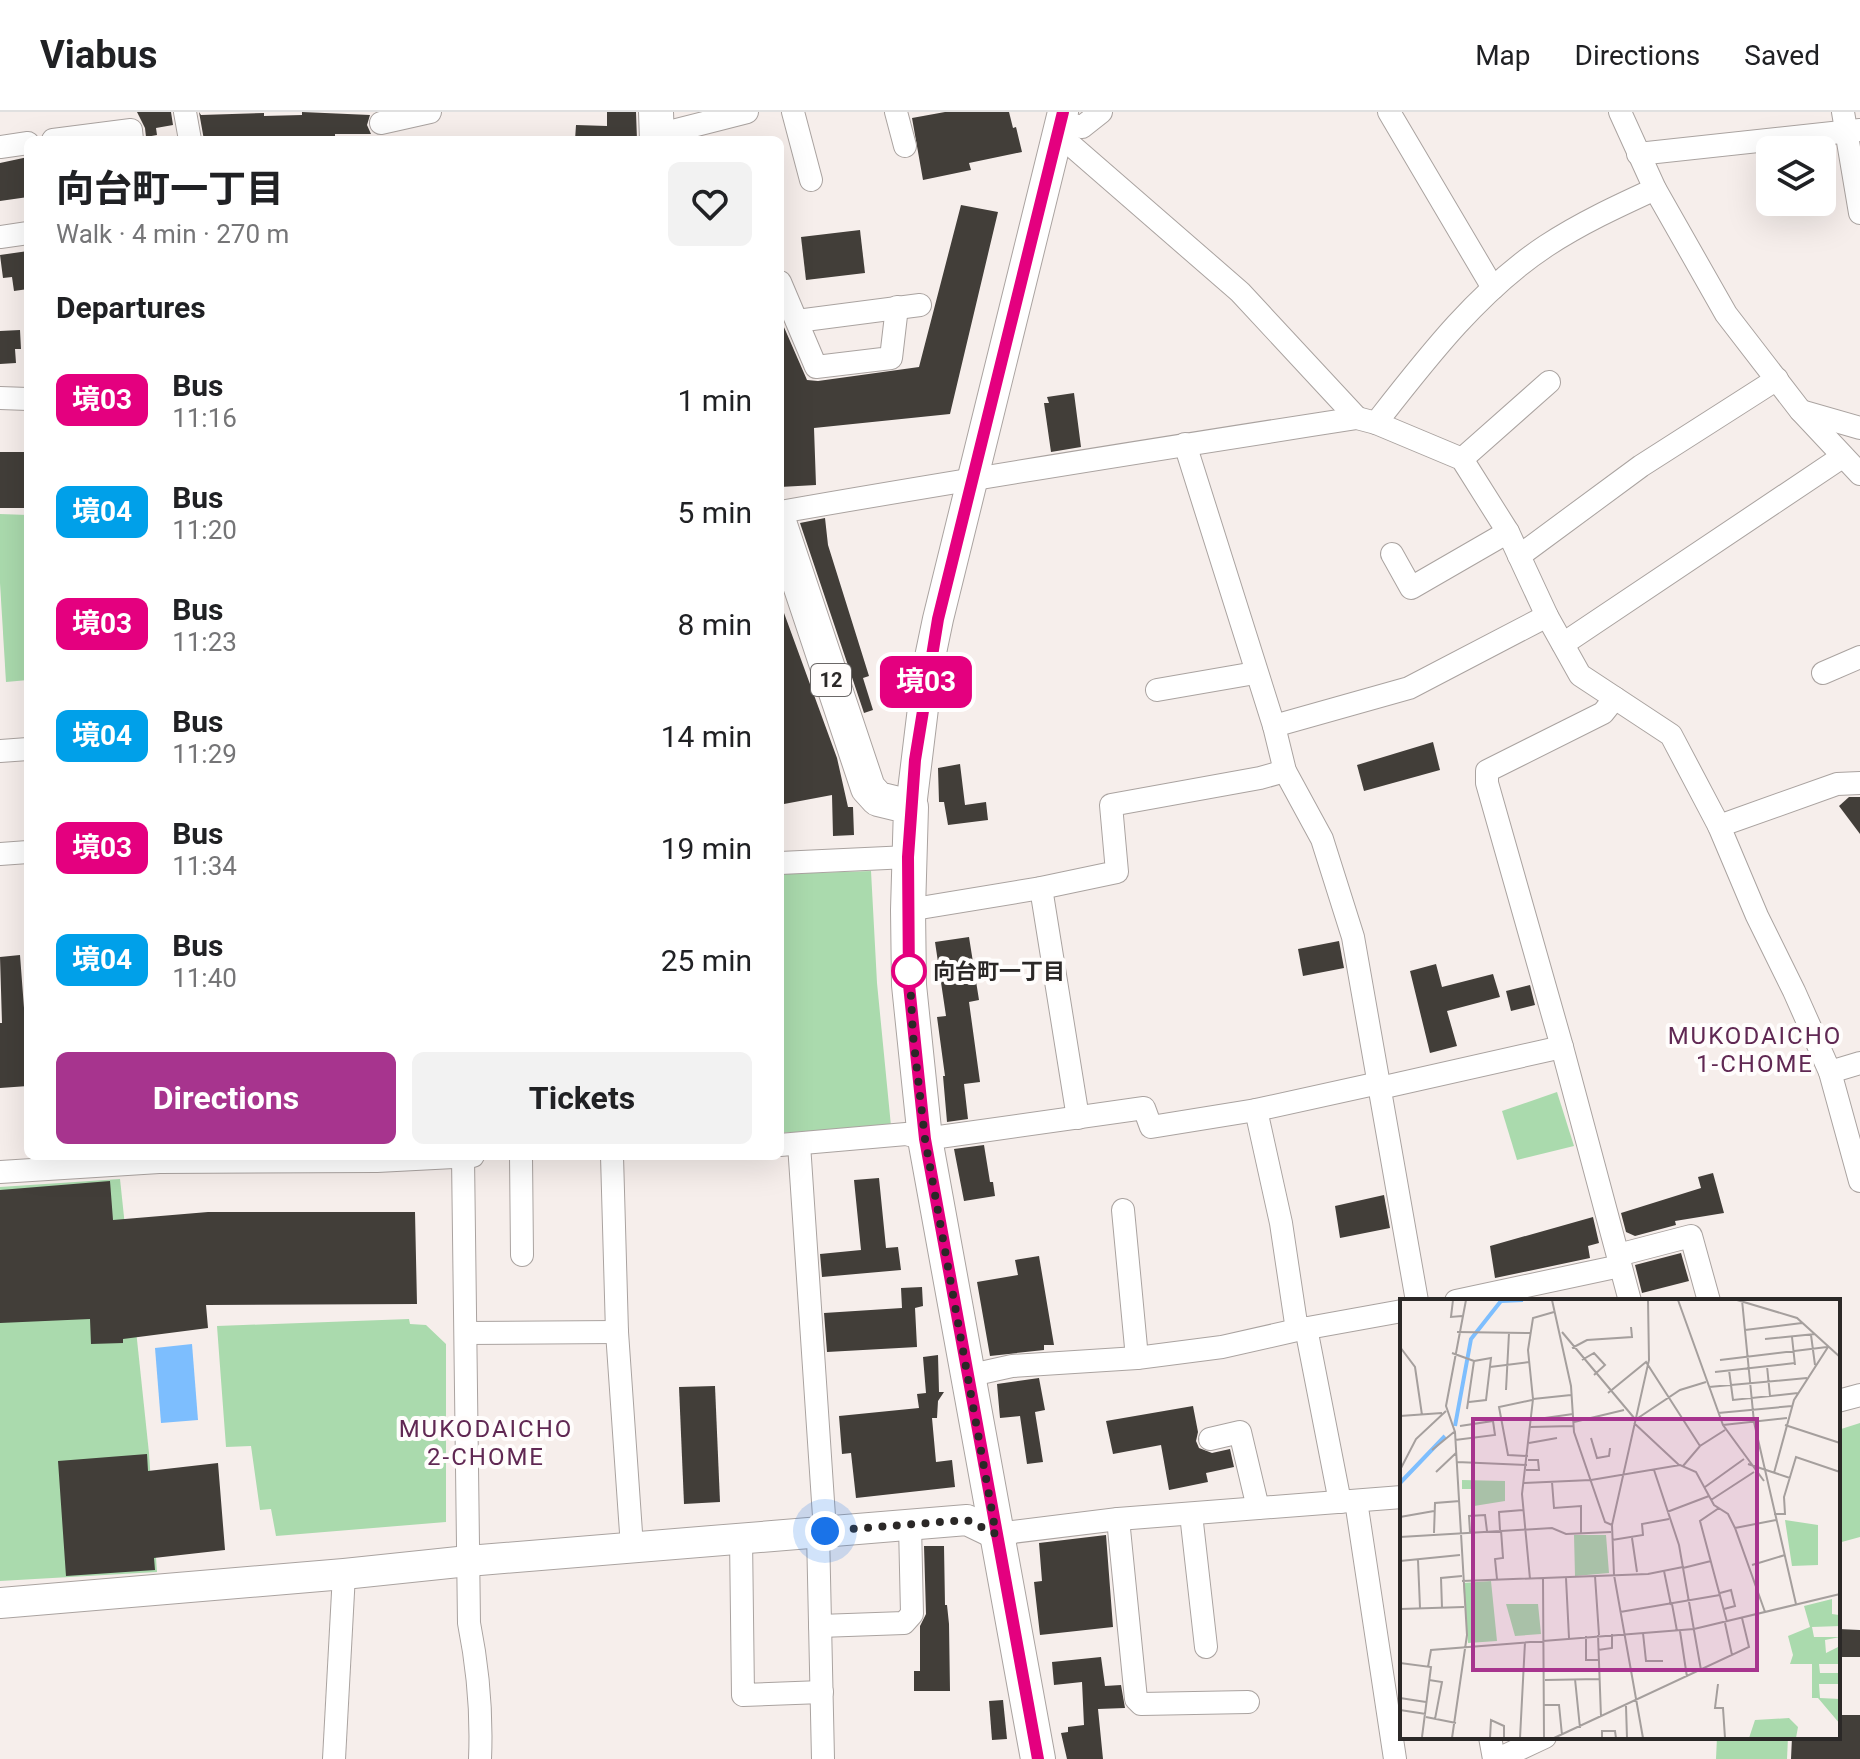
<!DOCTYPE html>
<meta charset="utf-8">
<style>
:root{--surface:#fff;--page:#f2f2f2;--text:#202124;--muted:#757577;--line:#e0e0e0;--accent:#a7348e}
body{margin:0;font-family:Roboto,"Noto Sans JP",sans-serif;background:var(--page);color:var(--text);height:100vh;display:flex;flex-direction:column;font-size:30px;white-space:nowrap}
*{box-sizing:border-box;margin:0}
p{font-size:26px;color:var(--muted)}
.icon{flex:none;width:44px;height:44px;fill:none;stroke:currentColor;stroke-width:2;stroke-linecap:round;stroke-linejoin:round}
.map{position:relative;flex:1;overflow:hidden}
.panel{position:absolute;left:24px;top:24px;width:760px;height:1024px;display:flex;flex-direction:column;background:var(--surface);border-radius:12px;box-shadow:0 8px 32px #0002}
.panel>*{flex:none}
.badge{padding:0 16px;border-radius:12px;font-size:28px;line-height:52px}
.buttons{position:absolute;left:1756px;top:24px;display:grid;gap:16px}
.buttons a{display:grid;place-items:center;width:80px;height:80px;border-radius:12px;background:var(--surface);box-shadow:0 8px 32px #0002;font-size:40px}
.you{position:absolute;width:40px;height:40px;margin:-20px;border:6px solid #fff;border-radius:50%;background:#1a73e8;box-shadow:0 0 0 12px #1a73e833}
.map>.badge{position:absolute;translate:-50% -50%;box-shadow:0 0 0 4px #fff}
h2{padding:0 32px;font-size:30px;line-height:72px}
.round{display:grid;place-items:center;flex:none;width:84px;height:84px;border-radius:12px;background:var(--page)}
.head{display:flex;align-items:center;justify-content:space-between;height:136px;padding:0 32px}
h1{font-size:38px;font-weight:700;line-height:60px}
.cta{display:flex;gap:16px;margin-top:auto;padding:16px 32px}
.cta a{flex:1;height:92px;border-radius:12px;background:var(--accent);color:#fff;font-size:32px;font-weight:700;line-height:92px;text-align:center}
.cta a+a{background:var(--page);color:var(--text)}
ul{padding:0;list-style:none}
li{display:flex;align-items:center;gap:24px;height:112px;padding:0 32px}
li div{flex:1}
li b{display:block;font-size:30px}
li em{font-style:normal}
li .badge{min-width:88px;font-weight:700;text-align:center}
header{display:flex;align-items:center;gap:48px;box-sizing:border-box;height:112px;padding:0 40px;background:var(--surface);border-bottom:2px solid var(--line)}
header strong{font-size:38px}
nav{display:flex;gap:44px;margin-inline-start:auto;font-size:28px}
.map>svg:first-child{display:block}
</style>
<header>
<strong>Viabus</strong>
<nav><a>Map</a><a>Directions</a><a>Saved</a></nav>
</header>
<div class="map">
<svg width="1860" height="1647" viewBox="0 0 1860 1647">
<rect width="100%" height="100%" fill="#f6eeeb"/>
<g fill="#aadaad">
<path d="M0,402l28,1v165l-22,2 -6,-99z"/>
<path d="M871,759l6,112 14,143 -111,7v-259z"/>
<path d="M1557,980l17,54 -57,14 -15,-49z"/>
<path d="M120,1067l29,274 8,119 -157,9v-394z"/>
<path d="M409,1207l1,5 16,1 20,19v178l-170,14 -5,-27 -11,1 -9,-64 -25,1 -9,-121z"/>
<path d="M1860,1311v114l-22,6v-113z"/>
<path d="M1717,1625h71l-1,22h-71z"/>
</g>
<path fill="#7dbefe" d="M192,1232l6,76 -37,3 -6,-75z"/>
<g fill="#423e39">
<path d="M137,0h34l2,13 -17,3 1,7 -11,2 -1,-9z"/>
<path d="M199,0l2,3 63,-2v3l38,-1v-3l68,3 -3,10 4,9h-36v6h-25l-8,-3 -98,3z"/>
<path d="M607,0h29l1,28h-62l1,-15 31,1z"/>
<path d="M945,0h64l4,16 3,-1 6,25 -53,11 2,7 -48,10 -11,-62z"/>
<path d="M28,45v40l-28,4v-38z"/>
<path d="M961,93l37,7 -48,202 -136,14 2,57 -36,2v-15h2l-2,-154 27,62 11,1 101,-14z"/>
<path d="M860,118l5,43 -59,7 -5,-43z"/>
<path d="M28,139v38l-14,2 -2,-14 -9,1 -3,-23z"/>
<path d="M20,218l1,19h-6l1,14 -16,1v-33z"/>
<path d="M1074,281l7,54 -30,5 -7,-49h5l-2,-6z"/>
<rect x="0" y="340" width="28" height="56"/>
<path d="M825,406l3,27 41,131 -6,2 10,32 -9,3 -64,-190z"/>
<path d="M780,490l57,156 11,49h5l1,28 -21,1 -1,-41 -48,9 -4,-20z"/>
<path d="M1433,630l7,28 -76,21 -7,-26z"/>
<path d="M960,652l5,41 21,-3 2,18 -40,5 -4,-23h-5l-1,-34z"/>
<path d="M1849,685h11v37l-21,-28z"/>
<path d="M969,825l10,63 -10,2 11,80 -16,2 4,35 -21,3 -4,-46h2l-8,-59 9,-1 -11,-74z"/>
<path d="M1339,829l5,27 -41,8 -5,-27z"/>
<path d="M20,843l5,66 3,-1v66l-28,2v-65h2l-2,-66z"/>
<path d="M1436,852l6,23 51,-13 7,23 -53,14 10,35 -27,7 -20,-82z"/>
<path d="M1530,873l5,20 -24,6 -5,-20z"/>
<path d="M984,1033l6,37h3l2,14 -31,5 -10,-52z"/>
<path d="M1713,1061l11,40 -49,8 1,4 -41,11 -9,-4 -5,-19 80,-25 -3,-11z"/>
<path d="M879,1066l7,70 12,-1 3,23 -79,7 -2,-23 41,-4 -7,-70z"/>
<path d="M110,1069l3,39 95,-8h207l2,92 -211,1 2,23 -85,11v4l-32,1 -1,-25 -90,4v-133z"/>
<path d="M1384,1083l6,33 -50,10 -5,-32z"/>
<path d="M1593,1105l6,26 -11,3 2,12 -95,20 -5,-32z"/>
<path d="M1681,1141l8,28 -47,12 -7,-28z"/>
<path d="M1039,1144l15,89h-10v5l-54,6 -13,-74 41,-7 -3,-15z"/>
<path d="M922,1175l1,19 -8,2 2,39 -90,5 -3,-39 78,-5 -1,-20z"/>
<path d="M938,1243l1,37h5l-6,9 -1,17h-5l4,44 16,-2 3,27 -99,11 -5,-45 -9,1 -3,-38 80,-8 -2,-14 9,-1 -3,-36z"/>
<path d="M1039,1266l6,32 -10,2 8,50 -16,2 -7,-48 -20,2 -3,-34z"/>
<path d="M715,1274l5,116 -36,2 -5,-117z"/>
<path d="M1193,1294l5,26 -2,9 3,7 13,5 18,-4 4,18 -28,6 2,9 -39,8 -8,-45 -48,9 -7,-33z"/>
<path d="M147,1342l1,17 70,-8 7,87 -71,8 1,12 -89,6 -8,-115z"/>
<path d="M1106,1423l7,92 -73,8 -6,-53 8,-1 -3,-38z"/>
<path d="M924,1434h20l1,59h2l2,19 1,67h-36v-20h6v-45l6,-12z"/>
<path d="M1838,1517l22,1v27h-22z"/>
<path d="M1101,1545l4,29 16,-1 4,23 -27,1 5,50h-36l-6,-26 7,-1v-5l16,-2 -2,-43 -28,3 -2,-23z"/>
<path d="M1003,1588l4,39 -15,1 -3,-39z"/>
<path d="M1838,1603h22v44h-69l1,-22h46z"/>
</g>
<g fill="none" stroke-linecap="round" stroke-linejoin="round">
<g stroke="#aaa3a0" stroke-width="24">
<g id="street">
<path d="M185,0l5,28"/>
<path d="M793,0l18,68"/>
<path d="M896,0l9,34"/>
<path d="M1389,0l104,176"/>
<path d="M1620,0l35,77 71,125 74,96 60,64"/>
<path d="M1843,0l17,101"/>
<path d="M1061,10l21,5 19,-15"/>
<path d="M381,11l49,-11"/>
<path d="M657,23l90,-23"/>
<path d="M53,28l78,-10 1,10"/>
<path d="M1056,30l16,4 168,146 117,126"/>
<path d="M0,35l28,-4"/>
<path d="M1638,42l222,-24"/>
<path d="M0,125l28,-4"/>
<path d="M780,170l36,85 75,-9 6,-51"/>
<path d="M797,209l123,-16"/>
<path d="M0,286l28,1"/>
<path d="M1801,299l59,17"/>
<path d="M1376,311c50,-64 102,-132 170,-177 35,-23 72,-40 109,-57"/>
<path d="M1185,332l89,282 11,45 37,68 31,98 64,364"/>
<path d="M1462,347l87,-77"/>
<path d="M780,400c192,-34 384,-64 577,-94l19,5 86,36 46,73 39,84 33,59 91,60 48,91 38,90 37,75 36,81 30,109"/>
<path d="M1392,442l19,34 97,-56"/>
<path d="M1519,444l122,-90 136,-87"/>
<path d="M1563,532l279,-187"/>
<path d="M1823,561l37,-16"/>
<path d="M1157,578l98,-17"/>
<path d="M1615,586l-12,15 -116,58v12l75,264 68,254"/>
<path d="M1274,614l135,-38 138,-72"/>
<path d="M0,639l28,-2"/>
<path d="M1719,714l118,-42 23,-1"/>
<path d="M0,742l28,-2"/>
<path d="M780,751l128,-6"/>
<path d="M1041,776l37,230"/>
<path d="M908,798l133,-22 76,-16 -6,-67 149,-27 25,-7"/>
<path d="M1830,960l30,-9"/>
<path d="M1380,976l182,-41"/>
<path d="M1256,998l25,113 16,107"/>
<path d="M799,1032l26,387"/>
<path d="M780,1033l126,-11 19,5 219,-31 7,19 105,-17 123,-27"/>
<path d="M521,1044l1,99"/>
<path d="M612,1044l5,176 15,215"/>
<path d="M463,1045l6,466c9,45 13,90 11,136"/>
<path d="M0,1060l159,-10 218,-1 96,-5"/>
<path d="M1123,1098l14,148"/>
<path d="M1618,1143l73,-19 18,65"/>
<path d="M1456,1189l164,-35"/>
<path d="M1306,1216l34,174"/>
<path d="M466,1221l151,-1"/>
<path d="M967,1264l45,-10 125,-8 85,-11 75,-17 105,-19"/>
<path d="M1838,1289l22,-6"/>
<path d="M1210,1327l30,-7 18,76"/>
<path d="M1356,1389l39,258"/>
<path d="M1191,1402l15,133"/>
<path d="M1118,1407l18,180 5,5 107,-2"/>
<path d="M818,1420l5,227"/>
<path d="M996,1422l122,-15 284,-22"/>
<path d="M741,1426l2,157 79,-3"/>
<path d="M820,1514l84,-3 8,-9 -2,-89"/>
<path d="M1490,1625l4,22"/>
<path d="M334,1647l10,-185"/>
<path d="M1498,1647l47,-22"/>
</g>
</g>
<g stroke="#aaa3a0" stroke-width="32">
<g id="secondary">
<path d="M911,695l17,-140 10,-48 125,-507"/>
<path d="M0,1491l344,-29 124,-13 499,-41 29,14"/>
</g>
</g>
<g stroke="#aaa3a0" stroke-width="36">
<g id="primary">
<path d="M656,0l1,28"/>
<path d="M780,413l88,263 10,11 33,8 -3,103 1,75 16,154 113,620"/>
</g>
</g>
<use href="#street" stroke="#fff" stroke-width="22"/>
<use href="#secondary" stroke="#fff" stroke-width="30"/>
<use href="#primary" stroke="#fff" stroke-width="34"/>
</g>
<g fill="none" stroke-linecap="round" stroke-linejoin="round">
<g stroke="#fff" stroke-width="18">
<path id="line" d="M1038,1647l-113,-620 -16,-154 -1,-128 7,-97 23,-141 125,-507"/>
</g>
<use href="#line" stroke="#e4007f" stroke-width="12"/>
<path stroke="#2b2827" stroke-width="8" stroke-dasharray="0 14.4" d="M825,1419l142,-11 29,14 -71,-395 -12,-104 -4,-75v11"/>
</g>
<circle fill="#fff" stroke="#e4007f" stroke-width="4" cx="909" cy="859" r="16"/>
<g text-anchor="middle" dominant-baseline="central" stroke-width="8" stroke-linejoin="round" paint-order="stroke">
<rect fill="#fffdfc" stroke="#6b6867" stroke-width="2" x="811" y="552" width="40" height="32" rx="6"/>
<g font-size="20" font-weight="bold" fill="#2b2827">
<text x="831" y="568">12</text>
</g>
<g font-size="22" font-weight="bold" fill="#2b2827" stroke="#fffdfc" text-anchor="start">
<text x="933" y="859">向台町一丁目</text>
</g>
<g font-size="24" letter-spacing="2" fill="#602853" stroke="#fffdfc">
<text x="1755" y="924">MUKODAICHO<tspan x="1755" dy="28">1-CHOME</tspan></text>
<text x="486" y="1317">MUKODAICHO<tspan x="486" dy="28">2-CHOME</tspan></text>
</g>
</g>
<g transform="translate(1400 1187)">
<rect width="440" height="440" fill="#f6eeeb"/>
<path d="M62,181l43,1v20l-31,5 -1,-17h-11zM385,221l33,5v40l-26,1zM174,236h32l3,38 -34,3zM91,282l6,60 -29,2 -5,-60zM432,300v15l7,1 1,11 -28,1 2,10h26l-15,3 1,13 14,-7v18h-21l1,9h20v11h-21l1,14 20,1v25l-22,-26h-6v-34h-22l3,-9 -5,-19 22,-9 -6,-21zM106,305h32l3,30 -26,2zM389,419l9,9 -2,11h-47l6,-18z" fill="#aadaad"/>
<path fill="none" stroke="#7dbefe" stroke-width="4" d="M55,127l16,-87 30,-38 22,-1M0,184l45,-47"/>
<path fill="none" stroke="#a59f9d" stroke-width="2" d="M53,1l-2,17 11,-1M152,1l19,86 3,46 31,90 7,3 2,50 29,163M278,1l45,125 41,56M337,1l60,18 43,39M342,1l12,122 42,182M345,31l57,-7M57,33l73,1M162,33l73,87M411,36l4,30M392,38l3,28M365,40l50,-5M0,48l15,20 7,48M172,49l15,-8 45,-3 -1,-10M52,54l22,8 -7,48M182,61l12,-7 11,12 -11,10M320,61l107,-13M367,67l3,30M90,68l39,-5M329,71l4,30 65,-7M315,73l80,-9M309,88l98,-9M106,91l3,-57M208,94l38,-31 54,84M133,100l38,-4M69,103l17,-2 5,-42 -17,3M318,114l74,-7M0,117l42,-3M131,121l42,-6M235,121l45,-30 26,-8M174,123l50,-12M234,124l45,42M323,126l64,-7M385,126l55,18M130,128l43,-1M191,139l6,20 12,-2 1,-8M55,141l40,-5 -2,-14 -33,5M129,144l28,-5M32,151l22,-18M128,157l-20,-1 -9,-48 33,-7M57,163l70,3M348,165l42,14M283,167l17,-20 25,-16M0,171l16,-31 30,-28M126,171h13l-1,-10h-10M254,171l25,75 22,125M36,173l20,-19M374,174l20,-73 34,-53M152,183l2,26 27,-2v28M124,184l67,-3 89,-15 16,7 18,33 14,9 7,14 30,84M305,188l39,-28M311,201l43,-28M319,209l-19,13 27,101M267,213l42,-16M374,215h11l-1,-17 12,-40 44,15M0,218l34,-6M212,226l37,-165 -1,-60M335,229l41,-8M100,231l-1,-18 24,-2M70,233l-1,-16 16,-1 2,16M34,234l1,-30 25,-2M0,238l152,-9 14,6 45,-2M232,239l5,34M212,241l31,-5 -1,-11 27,-5M18,261l2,48M0,262l60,-6M352,266l33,-10M283,269l28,-7M264,272l7,34M195,277l4,59M143,279l1,160M166,279l3,60M97,280l-2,-20 8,-1 -2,-28M130,280l-8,-85 11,-95 -5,-49 5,-32 21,-6M62,282l186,-7 35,-7M320,294l11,-3 4,16 -11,3M272,305l5,27M42,309l-1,-30 21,-2M0,310l64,-2M220,313l100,-17M325,324l7,32M280,332l7,46M243,334l3,28h17M198,336l3,82M186,337v24h12M198,351l14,-2v-14M0,364l31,4 -9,70M28,368l3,-17 263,-21 146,-35M175,380l5,49M29,381l13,2 -7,37M145,381l54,-1M318,385l-3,24h8l2,30M0,399l26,4M144,406h15l3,30M226,407l1,32M0,411l26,4M26,418l30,6M52,439l15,-103 -12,-203 -9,-26 20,-106M90,439l1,-18 13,6v12M120,439l5,-96M154,439l195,-91 -7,-29M202,439v-7h13l1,7"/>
<path fill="#a7348e" fill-opacity="0.15" stroke="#a7348e" stroke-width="4" d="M73,120h284v251h-284z"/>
<rect width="440" height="440" fill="none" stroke="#2b2827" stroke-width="4"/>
</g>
</svg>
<div class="buttons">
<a><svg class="icon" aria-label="layers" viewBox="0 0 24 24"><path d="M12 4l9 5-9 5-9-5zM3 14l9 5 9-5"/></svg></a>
</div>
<div class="you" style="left:825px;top:1419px"></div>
<b class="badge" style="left:926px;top:570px;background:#e4007f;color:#fff">境03</b>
<section class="panel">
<div class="head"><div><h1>向台町一丁目</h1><p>Walk · 4 min · 270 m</p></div><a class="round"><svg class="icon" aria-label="heart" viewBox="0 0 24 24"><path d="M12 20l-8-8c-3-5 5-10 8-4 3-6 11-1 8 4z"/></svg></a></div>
<h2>Departures</h2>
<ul>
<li><span class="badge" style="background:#e4007f;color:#fff">境03</span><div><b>Bus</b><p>11:16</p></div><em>1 min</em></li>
<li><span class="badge" style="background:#00a0e9;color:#fff">境04</span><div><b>Bus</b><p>11:20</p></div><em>5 min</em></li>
<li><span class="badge" style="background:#e4007f;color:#fff">境03</span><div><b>Bus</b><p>11:23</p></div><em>8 min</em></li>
<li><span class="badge" style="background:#00a0e9;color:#fff">境04</span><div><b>Bus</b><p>11:29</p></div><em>14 min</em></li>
<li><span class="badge" style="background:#e4007f;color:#fff">境03</span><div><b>Bus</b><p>11:34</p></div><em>19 min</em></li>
<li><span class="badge" style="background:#00a0e9;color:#fff">境04</span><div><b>Bus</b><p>11:40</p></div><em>25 min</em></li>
</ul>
<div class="cta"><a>Directions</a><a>Tickets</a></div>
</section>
</div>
